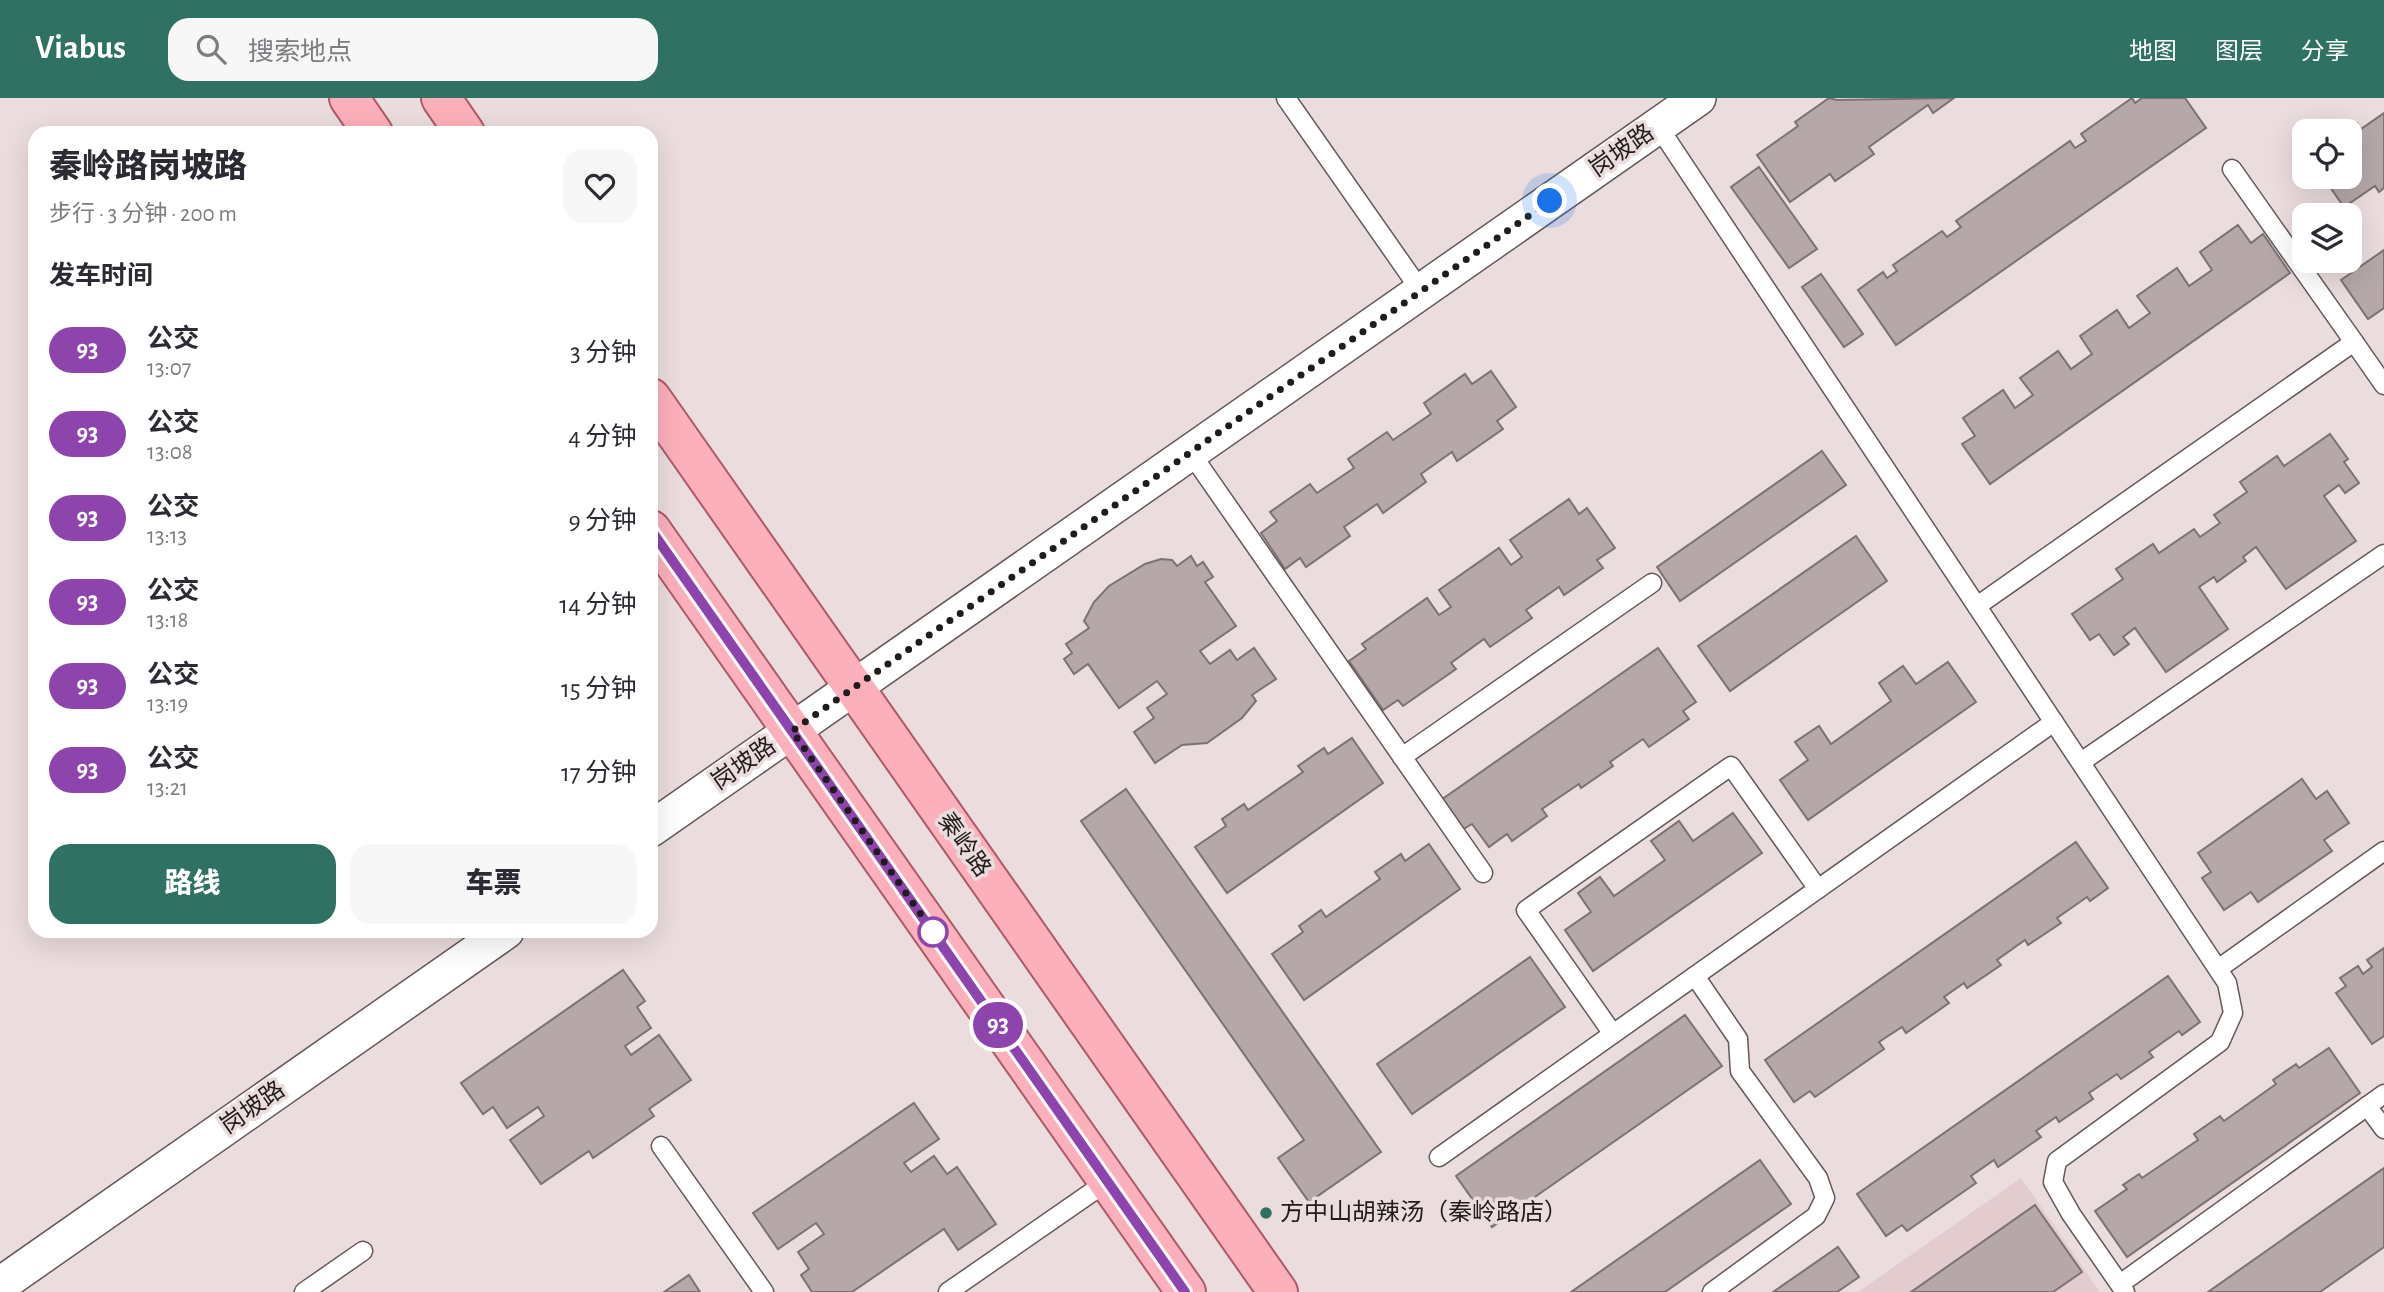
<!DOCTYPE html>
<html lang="zh">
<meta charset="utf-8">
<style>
:root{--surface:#fff;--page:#f7f7f7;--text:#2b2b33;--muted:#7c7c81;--accent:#2f7162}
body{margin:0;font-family:"Alegreya Sans","Noto Sans SC",sans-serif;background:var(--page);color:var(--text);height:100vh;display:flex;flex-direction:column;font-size:26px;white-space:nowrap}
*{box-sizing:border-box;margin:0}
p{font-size:23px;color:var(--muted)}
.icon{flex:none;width:38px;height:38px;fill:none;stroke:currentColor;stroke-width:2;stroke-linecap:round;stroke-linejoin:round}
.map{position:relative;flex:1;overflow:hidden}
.details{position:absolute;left:28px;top:28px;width:630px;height:812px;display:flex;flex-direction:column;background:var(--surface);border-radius:21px;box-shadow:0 7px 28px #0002}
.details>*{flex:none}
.badge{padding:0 14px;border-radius:23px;font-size:24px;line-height:46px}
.controls{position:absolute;left:2292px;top:21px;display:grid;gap:14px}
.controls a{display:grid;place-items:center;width:70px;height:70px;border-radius:14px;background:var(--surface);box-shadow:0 7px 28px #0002;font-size:35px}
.you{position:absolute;width:35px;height:35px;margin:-18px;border:5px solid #fff;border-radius:50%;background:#1a73e8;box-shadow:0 0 0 10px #1a73e833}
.map>.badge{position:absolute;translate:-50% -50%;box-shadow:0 0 0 4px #fff}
h2{padding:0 21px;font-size:26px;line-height:63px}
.round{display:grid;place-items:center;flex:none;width:74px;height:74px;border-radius:21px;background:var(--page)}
.summary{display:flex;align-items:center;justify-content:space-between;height:119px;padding:0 21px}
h1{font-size:33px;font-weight:800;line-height:52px}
.primary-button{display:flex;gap:14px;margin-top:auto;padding:14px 21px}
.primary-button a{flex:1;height:80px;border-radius:21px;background:var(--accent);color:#fff;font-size:28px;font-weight:800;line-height:80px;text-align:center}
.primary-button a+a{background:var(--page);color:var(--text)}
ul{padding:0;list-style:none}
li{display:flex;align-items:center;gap:21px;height:84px;padding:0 21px}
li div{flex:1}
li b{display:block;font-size:26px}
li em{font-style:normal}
li .badge{min-width:77px;font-weight:700;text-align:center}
header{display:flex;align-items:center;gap:42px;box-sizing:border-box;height:98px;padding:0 35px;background:var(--accent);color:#fff}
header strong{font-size:33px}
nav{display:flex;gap:38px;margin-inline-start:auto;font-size:24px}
.search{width:490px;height:63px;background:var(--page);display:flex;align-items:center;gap:18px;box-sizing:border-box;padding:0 24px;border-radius:21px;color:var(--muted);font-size:26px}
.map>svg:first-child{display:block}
</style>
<header>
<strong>Viabus</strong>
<div class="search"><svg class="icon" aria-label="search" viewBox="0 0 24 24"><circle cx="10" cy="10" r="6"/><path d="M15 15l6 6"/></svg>搜索地点</div>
<nav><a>地图</a><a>图层</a><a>分享</a></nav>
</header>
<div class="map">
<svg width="2384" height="1194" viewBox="0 0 2384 1194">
<rect width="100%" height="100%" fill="#ebdcdd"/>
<path fill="#e3ccce" d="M2021,1080l79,114h-242z"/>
<g fill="#b6a8a9" stroke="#7e7172" stroke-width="2">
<path d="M1829,0l8,2 117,-2 -21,15 -5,-8 -59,42 5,7 -39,27 -5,-7 -40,28 -33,-47 41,-29 -3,-4z"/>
<path d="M2132,0l3,5 7,-5h43l21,30 -310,217 -38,-55 25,-18 4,6 10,-7 -4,-6 49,-34 5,6 14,-10 -5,-6 114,-80 5,7 11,-7 -5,-7z"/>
<path d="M2384,15v75l-5,4 -4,-6 -31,21 -21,-30h27v-46h-5l12,-8 4,6z"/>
<path d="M1759,69l58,82 -28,19 -58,-81z"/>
<path d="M2238,127l13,18 12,-9 27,39 -300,211 -28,-40 13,-8 -12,-18 40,-28 12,18 18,-13 -13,-17 38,-27 13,18 21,-15 -12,-18 37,-26 12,18 21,-15 -13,-17 40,-28 12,18 23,-16 -12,-18z"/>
<path d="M2384,152v58l-16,11 -27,-39z"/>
<path d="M1821,176l42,60 -19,13 -42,-60z"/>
<path d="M1491,273l25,36 -19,14 6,8 -46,32 -5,-9 -31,22 5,8 -43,31 -6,-9 -33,23 6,9 -44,31 -6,-9 -15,11 -24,-36 16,-12 -7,-9 40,-28 7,9 37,-25 -6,-9 39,-27 6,8 38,-26 -7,-11 41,-29 7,10z"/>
<path d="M2330,336l18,25 -4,3 15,21 -14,10 -6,-8 -15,11 32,45 -70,48 -30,-42 -13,10 3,4 -29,21 -3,-5 -15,10 29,42 -62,43 -31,-44 -12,9 6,7 -15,11 -15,-21 -9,6 -18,-26 51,-35 -7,-10 37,-25 6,9 35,-24 6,8 20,-14 -6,-8 33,-23 -7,-10 37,-26 7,10z"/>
<path d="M1822,353l24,34 -166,116 -23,-34z"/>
<path d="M1569,401l10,15 8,-6 28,40 -18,12 6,8 -39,27 -5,-8 -33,23 6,8 -42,29 -6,-8 -33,24 5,6 -53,37 -5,-6 -15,10 -34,-49 17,-12 -4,-5 65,-46 12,17 12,-8 -12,-17 60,-42 12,17 11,-8 -12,-17z"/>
<path d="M1856,438l31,45 -157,110 -32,-45z"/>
<path d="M1191,458l6,10 6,-4 10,15 -8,5 31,44 -36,25 10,13 20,-14 7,10 17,-12 22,31 -24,16 4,6 -14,17 -35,25 -25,2 -27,18 -21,-31 20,-14 -7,-10 20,-14 -10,-13 -38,27 -31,-44 -14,10 -10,-15 8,-6 -6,-9 23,-16 -5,-7 10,-19 15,-16 36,-22 16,-5 11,1 5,6z"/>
<path d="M1658,550l38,54 -13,9 6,8 -40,28 -6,-8 -33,23 3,4 -32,22 -2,-4 -37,25 5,7 -35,25 -5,-7 -18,13 -17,-23 -10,6 -21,-30z"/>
<path d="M1948,564l28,40 -168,118 -28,-40 28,-20 -13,-18 24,-16 12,18 60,-43 -12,-18 24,-17 13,18z"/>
<path d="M1352,640l31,45 -156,110 -32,-46 31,-21 -4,-7 22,-15 4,6 55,-38 -5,-6 26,-18 4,6z"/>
<path d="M2302,681l14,20 11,-8 22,32 -25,17 8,11 -74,51 -7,-10 -27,18 -22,-32 9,-6 -13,-19z"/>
<path d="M1126,691l255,363 -72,50 -31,-44 26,-18 -223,-319z"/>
<path d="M1733,715l29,40 -169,118 -28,-41 26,-18 -13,-19 22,-16 14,19 51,-36 -14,-19 28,-20 14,20z"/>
<path d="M2076,744l32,46 -18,13 -3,-4 -30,21 4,5 -33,22 -3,-5 -28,20 4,5 -34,23 -3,-5 -20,14 5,6 -43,30 -4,-6 -23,15 5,7 -69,48 -5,-6 -16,11 -29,-42z"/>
<path d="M1429,746l31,45 -156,111 -32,-46 31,-22 -4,-6 22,-16 5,7 54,-38 -5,-7 26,-18 4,7z"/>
<path d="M2384,850v88l-12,8 -36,-51 10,-7 -6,-8 18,-12 5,8 9,-7 -5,-7z"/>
<path d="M1530,859l35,50 -153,107 -35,-50z"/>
<path d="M623,872l22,31 -8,6 14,21 -26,18 6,9 28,-20 32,45 -42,29 5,7 -61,42 -4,-7 -48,33 -31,-44 34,-24 -6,-9 -31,21 -14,-21 -10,7 -22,-31z"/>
<path d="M2168,878l32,46 -18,13 -3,-4 -30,21 4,5 -32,22 -4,-5 -28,19 4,6 -34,23 -3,-5 -20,14 5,6 -43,30 -4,-7 -23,16 5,7 -69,48 -5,-6 -16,11 -29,-42z"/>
<path d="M1685,917l37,51 -230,161 -36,-51z"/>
<path d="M2329,950l31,45 -233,164 -32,-46 32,-22 -4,-4 16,-11 3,4 56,-38 -4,-6 26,-18 4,5 52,-37 -3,-4 23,-16 3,4z"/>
<path d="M914,1005l25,36 -35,24 7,9 23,-16 13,18 10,-7 39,57 -38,26 -14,-21 -92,63h-40l-11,-17 8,-6 -11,-17 26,-18 -8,-11 -38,26 -25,-36z"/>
<path d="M1760,1062l31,44 -126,88h-94z"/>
<path d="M2384,1070v79l-64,45h-112z"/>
<path d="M2035,1107l47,67 -29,20h-142z"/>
<path d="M1838,1149l21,30 -22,15h-64z"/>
<path d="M689,1177l11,17h-36z"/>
</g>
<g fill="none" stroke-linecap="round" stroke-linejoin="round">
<g stroke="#645859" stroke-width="21">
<g id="lane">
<path d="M1286,0l135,193"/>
<path d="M1658,28l569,857 6,30 -13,29 -163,119 -4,21 18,32 54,78"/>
<path d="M2232,71l122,173"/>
<path d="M1190,354l293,421"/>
<path d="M1977,508l377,-264 30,43"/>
<path d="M1402,659l250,-174"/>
<path d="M2081,664l303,-208"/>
<path d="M2225,866l159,-113"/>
<path d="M1695,878l43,63 2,32 78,107 7,20 -9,18 -104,76"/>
<path d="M1613,936l-87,-124 205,-144 87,123"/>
<path d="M2367,1008l17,23"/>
<path d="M661,1048l103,146"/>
<path d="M1439,1059l615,-435"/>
<path d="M2120,1186l264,-190"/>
<path d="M304,1194l59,-41"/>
<path d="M948,1194l160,-111"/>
</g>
</g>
<g stroke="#645859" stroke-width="38">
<g id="street">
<path d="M651,731l1047,-731"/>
<path d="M0,1187l506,-354"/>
</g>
</g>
<g stroke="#ae5a66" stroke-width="42">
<g id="primary">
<path d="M349,0l24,35"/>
<path d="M441,0l24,35"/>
<path d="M651,300l627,894"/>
<path d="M651,432l535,762"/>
</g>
</g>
<use href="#lane" stroke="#fff" stroke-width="18"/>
<use href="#street" stroke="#fff" stroke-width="35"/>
<use href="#primary" stroke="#fcb0bb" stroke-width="38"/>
</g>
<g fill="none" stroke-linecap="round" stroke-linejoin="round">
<g stroke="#fff" stroke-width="16">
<path id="line" d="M651,432l534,762"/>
</g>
<use href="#line" stroke="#8e44ad" stroke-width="10"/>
<path stroke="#211c1c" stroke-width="7" stroke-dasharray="0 12.6" d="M933,834l1,1 -142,-202 758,-530"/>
</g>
<circle fill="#fff" stroke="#8e44ad" stroke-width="3.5" cx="933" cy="834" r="14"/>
<circle fill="#2f7162" stroke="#ebdcdd" stroke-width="2.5" cx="1266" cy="1115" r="7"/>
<g text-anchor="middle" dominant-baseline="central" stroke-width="7" stroke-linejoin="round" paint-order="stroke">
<g font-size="24" fill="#211c1c" stroke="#ebdcdd">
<text transform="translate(1622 53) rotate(-35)">岗坡路</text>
<text transform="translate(744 666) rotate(-35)">岗坡路</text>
<text transform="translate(964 747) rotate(55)">秦岭路</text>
<text transform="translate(253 1010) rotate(-35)">岗坡路</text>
</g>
<g font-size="24" fill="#211c1c" stroke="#ebdcdd" text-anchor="start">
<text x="1280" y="1115">方中山胡辣汤（秦岭路店）</text>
</g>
</g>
</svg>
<div class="controls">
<a><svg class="icon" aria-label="locate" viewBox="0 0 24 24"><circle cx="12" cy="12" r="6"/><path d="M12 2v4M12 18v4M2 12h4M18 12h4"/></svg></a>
<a><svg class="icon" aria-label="layers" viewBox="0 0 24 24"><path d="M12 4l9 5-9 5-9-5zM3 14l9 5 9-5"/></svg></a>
</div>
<div class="you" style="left:1550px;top:103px"></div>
<b class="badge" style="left:998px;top:927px;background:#8e44ad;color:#fff">93</b>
<section class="details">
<div class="summary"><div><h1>秦岭路岗坡路</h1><p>步行 · 3 分钟 · 200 m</p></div><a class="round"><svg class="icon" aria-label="heart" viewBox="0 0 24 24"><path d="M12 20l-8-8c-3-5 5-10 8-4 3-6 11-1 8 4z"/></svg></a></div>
<h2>发车时间</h2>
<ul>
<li><span class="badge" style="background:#8e44ad;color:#fff">93</span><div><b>公交</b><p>13:07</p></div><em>3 分钟</em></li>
<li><span class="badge" style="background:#8e44ad;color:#fff">93</span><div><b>公交</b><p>13:08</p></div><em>4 分钟</em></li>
<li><span class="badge" style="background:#8e44ad;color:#fff">93</span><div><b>公交</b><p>13:13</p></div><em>9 分钟</em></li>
<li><span class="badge" style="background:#8e44ad;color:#fff">93</span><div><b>公交</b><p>13:18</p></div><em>14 分钟</em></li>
<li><span class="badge" style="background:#8e44ad;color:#fff">93</span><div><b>公交</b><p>13:19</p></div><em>15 分钟</em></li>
<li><span class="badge" style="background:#8e44ad;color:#fff">93</span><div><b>公交</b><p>13:21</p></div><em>17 分钟</em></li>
</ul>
<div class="primary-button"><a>路线</a><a>车票</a></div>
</section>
</div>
